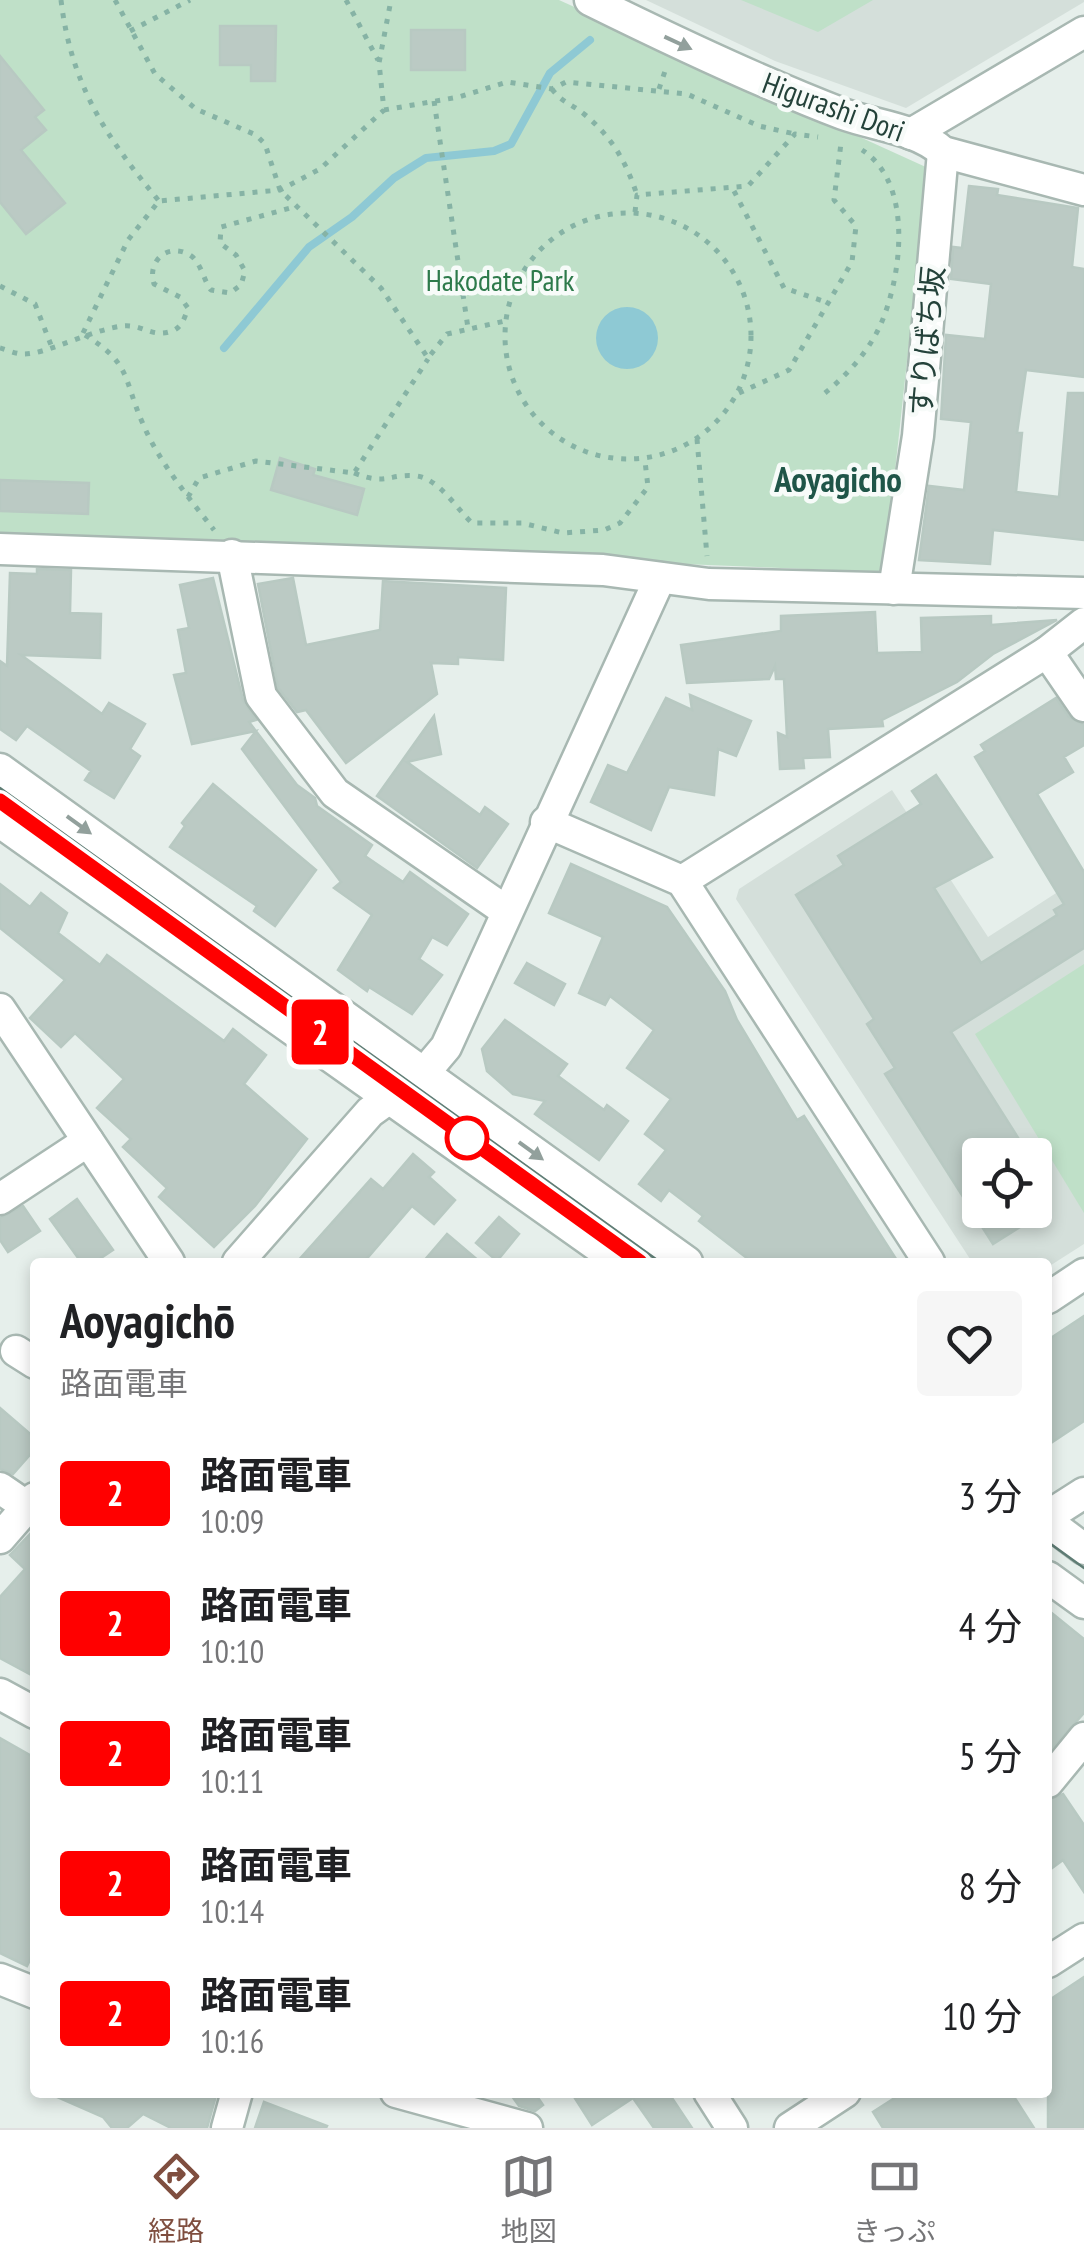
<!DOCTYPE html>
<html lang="ja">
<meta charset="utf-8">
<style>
:root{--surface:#fff;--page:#f6f6f6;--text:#202124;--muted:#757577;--line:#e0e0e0;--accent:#7f4e3f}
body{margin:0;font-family:"PT Sans Narrow","Noto Sans JP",sans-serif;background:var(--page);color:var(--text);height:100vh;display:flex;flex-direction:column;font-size:38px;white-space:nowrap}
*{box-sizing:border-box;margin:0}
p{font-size:32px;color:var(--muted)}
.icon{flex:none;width:55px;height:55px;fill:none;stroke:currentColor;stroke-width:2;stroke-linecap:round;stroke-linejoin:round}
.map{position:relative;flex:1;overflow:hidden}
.side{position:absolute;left:30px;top:1258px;width:1022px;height:840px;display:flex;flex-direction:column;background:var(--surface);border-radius:10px;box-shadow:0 5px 15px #0003}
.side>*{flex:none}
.badge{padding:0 20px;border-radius:8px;font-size:35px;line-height:65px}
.tools{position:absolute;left:962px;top:1138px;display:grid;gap:20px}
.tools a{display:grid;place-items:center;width:90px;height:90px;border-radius:10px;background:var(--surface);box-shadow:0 5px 15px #0003;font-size:50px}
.map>.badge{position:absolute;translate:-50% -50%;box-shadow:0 0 0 5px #fff}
.round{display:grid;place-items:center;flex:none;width:105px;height:105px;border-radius:10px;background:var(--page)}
.head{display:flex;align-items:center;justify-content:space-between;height:170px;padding:0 30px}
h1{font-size:48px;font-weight:700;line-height:75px}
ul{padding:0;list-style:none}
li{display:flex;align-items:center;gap:30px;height:130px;padding:0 30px}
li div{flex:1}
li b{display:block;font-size:38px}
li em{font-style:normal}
li .badge{min-width:110px;font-weight:700;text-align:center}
.menu{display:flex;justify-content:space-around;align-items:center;height:140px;border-top:2px solid var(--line);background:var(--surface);font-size:28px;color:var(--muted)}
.menu a{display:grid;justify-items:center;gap:5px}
.menu .current{color:var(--accent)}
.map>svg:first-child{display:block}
</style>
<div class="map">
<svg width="1084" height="2128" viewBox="0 0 1084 2128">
<rect width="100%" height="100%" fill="#e6efeb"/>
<g fill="#d4dfda" fill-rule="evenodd">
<path d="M646,0h438v2l-178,106 -131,-47z"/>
<path d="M892,790l96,147 96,-62v369l-36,23v-5h-76l-236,-363 3,-10zM980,1155h55v55h-55z"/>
</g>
<g fill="#bfe0c8">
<path d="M0,0h559l369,168 -44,404 -884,-35z"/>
<path d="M741,0h132l-55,32z"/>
<path d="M1084,964v249l-109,-179z"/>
</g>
<circle fill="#8ec9d4" cx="627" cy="338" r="31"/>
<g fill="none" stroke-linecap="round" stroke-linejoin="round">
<path stroke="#8ec9d4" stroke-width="8" d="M224,348l85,-101 43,-30 42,-39 32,-20 68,-7 17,-7 39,-71 40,-33"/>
</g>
<g fill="#bbcac4" stroke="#b8c9c2" stroke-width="2.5">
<path d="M220,26h56l-1,55h-24v-16h-31z"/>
<rect x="411" y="30" width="54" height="40"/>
<path d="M0,56l44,54 -9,7 11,13 -25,20 44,53 -39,31 -26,-32z"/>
<path d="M969,186l29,3 -1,6 81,13 -6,59 12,2v108l-58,-7 -9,63h5l-6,59 43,5 9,-104h16v147l-91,-10 -3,34 -71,-4 10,-74 35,4 7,-68 -30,-3 5,-84 39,4 6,-55 -40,-5 2,-32 9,1z"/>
<path d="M280,458l35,11 -2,6 51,14 -7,26 -86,-25z"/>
<path d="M0,480l89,3 -1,31 -88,-3z"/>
<path d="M37,569l34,1 -1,43 31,1 -1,44 -79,-3 81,59 7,-11 36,21 -15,25 10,7 -26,42 -29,-18 6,-9 -64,-45 -11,14 -16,-11v-68l7,5 3,-93 27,1z"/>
<path d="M213,578l30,122 13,20 -7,2 48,63 18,13 2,8 55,39 -7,11 38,26 7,-10 58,42 -21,31 -15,-8 -13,22 23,16 -30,39 -43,-27 -2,4 -29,-21 34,-55 -38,-27 7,-6 -99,-133 14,-18 -64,13 -18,-69 12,-2 -8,-43 11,-2 -9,-43z"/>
<path d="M293,578l13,67 74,-15 3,-49 123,7 -3,72 -45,-3v7l-27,-1 6,31 -91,69 -40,-53 -9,2 -19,-24 -20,-104z"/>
<path d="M875,612l2,41 45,-1 -1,-34 70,-2v9l66,-5 -64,34 -36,28 -75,38 1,6 -55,3 2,28 -27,1 1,10 -24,1 -2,-36 9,4 -3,-58h-8l-1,-13 -6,13 -82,4 -6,-38 100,-14v-15z"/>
<path d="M690,695l61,26 -15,35 -18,-7 -4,46 -45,-8 -18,43 -60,-28 17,-37 19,8 39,-75 26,12z"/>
<path d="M1056,698l13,19 15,8v20l-20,12 9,15 -36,22 47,78v76l-133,84 78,123h-49v55h67l-54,34 -108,-170 10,-6 -28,-44 7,-5 -78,-124 48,-30 -6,-9 83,-52 -9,-13 24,-16 56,82 -58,31 47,75 76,-48 -3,-5 10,-6 -89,-147 10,-6 -4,-6z"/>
<path d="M434,716l7,38 -34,8 73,53 5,-8 23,17 -31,44 -100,-72z"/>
<path d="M213,784l103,86 -41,56 -21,-15 3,-5 -87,-59 15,-21 -3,-3z"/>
<path d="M571,864l96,43 58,84 12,29 60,100 7,-4 94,146h-146l-53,-41 4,-5 -34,-26 -8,11 -22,-17 27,-34 -21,-16 26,-35 -44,-31 27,-38 -44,-34 -5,9 -26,-12 24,-56 -54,-24z"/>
<path d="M0,884l30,23 11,-14 26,20 -9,20 42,32 7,-10 117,86 9,-12 33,26 -22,29 63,55 -52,67 -41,41 -55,-50 8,-9 -44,-41 8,-8 -34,-31 27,-29 -49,-46 -14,14 -31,-29 35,-38 -65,-52z"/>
<path d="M527,963l38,21 -11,21 -39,-22z"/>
<path d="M505,1020l62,44 -9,12 46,34 3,-5 21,16 -29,39 -64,-46 10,-13 -32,-7 -26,-23 -5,-22z"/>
<path d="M413,1154l21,18 -5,5 26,23 -21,24 -22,-18 -48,56h-67l74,-83 12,10z"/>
<path d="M77,1199l36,51 -18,12h-14l-31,-43z"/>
<path d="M23,1206l17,25 -32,21 -8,-12v-22z"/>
<path d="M499,1217l20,17 -22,27 -21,-18z"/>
<path d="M447,1234l33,28h-57z"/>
<path d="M1084,1316v105l-36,24v-105z"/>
<path d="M0,1408l35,30v11l-22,25 -13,-5z"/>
<path d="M33,1531h2v146l-35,-19v-61l25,-28 -15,-14z"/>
<path d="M1048,1610l36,29v74l-36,40z"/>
<path d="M0,1738l35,20v191l-8,17 -27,-13z"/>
<path d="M1063,1794l21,31v67l-21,-32 -15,11v-71z"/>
<path d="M1084,1977v151h-36v-127z"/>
<path d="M46,2092h171l-10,36h-36l-28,-14 -16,14h-15l-9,-11z"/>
<path d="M509,2092h25l9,13 -8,6 -16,-5z"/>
<path d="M571,2092h97l24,36h-38l-21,-30 -41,27z"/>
<path d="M904,2092h107l23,36h-151l-10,-16z"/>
<path d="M264,2102l63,24 -1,2h-71z"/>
</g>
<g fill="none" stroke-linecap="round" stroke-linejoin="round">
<g stroke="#a8b8b2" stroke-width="35">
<g id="minor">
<path d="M590,0c83,41 167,81 253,114 33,12 73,14 100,38l141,38"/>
<path d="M911,134l173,-102"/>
<path d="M0,549l603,21 106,14 375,9"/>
<path d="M232,555l29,141 74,97 171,118"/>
<path d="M894,589l24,-153 25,-284"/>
<path d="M1047,652l37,54"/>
<path d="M0,769l687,493"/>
<path d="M0,822l620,440"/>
<path d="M546,822l136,59 247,381"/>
<path d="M682,881l365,-229 37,-29"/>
<path d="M0,1009l169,253"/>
<path d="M0,1199l88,-58"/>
<path d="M238,1262l132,-150 54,-39 22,-26 214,-469"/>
<path d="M1048,1298l36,-24"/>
<path d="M16,1351l19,12"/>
<path d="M0,1488l35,24"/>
<path d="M1048,1516l36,-23"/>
<path d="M1048,1522l36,27"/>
<path d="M0,1538l35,-40"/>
<path d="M1048,1577l36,26"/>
<path d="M0,1694l35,19"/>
<path d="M1048,1782l36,-44"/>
<path d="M1048,1962l36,-23"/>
<path d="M0,1979l35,14"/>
<path d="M396,2092l131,36"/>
<path d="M709,2092l23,36"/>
<path d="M227,2128l10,-36"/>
<path d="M790,2128l55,-36"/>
</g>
</g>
<g stroke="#86b3a5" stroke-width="5" stroke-dasharray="5 8" stroke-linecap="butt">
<path d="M61,0c10,85 45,137 98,201"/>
<path d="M115,0l40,74 41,35 60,26 9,9 15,46 101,98 47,70 19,-24 58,-13"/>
<path d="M346,0l32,60"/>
<path d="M130,31l60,-31"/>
<path d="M552,89c9,13 20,15 32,25 27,22 42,47 53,81"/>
<path d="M659,89l7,-21"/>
<path d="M434,101l34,227"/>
<path d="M384,110l75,-13 48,-15 45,7 14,-7 121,12 72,32 36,8"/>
<path d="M734,191l50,97 45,15"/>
<path d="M635,212l2,-17 111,-9 47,-52 23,3"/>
<circle cx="628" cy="336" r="123"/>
<path d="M0,286l35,18 16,41"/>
<path d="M83,333l45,-93 31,-39 121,-11 40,-21 64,-59 -5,-47 12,-63"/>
<path d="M85,335c47,29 38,44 58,89 16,38 46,74 71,106"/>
<path d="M0,348c7,2 16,6 23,6 22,1 70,-25 100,-28 18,-2 28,11 46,6 12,-3 15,-12 19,-24l-8,-11 -26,-13c-7,-22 12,-41 34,-30 13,6 15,26 23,36l19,3 11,-8 4,-14 -9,-16 -16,-12 1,-16 73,-20"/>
<path d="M739,393l50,-23 63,-108 4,-36 -22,-26 7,-57"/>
<path d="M825,393c22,-18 43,-41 55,-67 22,-49 34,-143 -18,-176"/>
<path d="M697,439l10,117"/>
<path d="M354,473c33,13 35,0 63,3 22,3 40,33 55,47h50l41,10 41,-3 16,-7 28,-36 -3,-26"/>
<path d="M188,497l11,-19 57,-17 98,12 74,-114"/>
</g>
<use href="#minor" stroke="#fff" stroke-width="30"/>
<g stroke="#5f7d75" stroke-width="2.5">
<path d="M0,788l660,474"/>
<path d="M1048,1542l36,26"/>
</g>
</g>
<defs><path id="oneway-solid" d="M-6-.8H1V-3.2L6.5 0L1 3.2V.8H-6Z" transform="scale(2.5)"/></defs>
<g fill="#92a09c">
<use href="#oneway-solid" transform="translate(678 43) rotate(25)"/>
<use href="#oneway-solid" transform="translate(79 825) rotate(36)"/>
<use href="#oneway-solid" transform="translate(531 1151) rotate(36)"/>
</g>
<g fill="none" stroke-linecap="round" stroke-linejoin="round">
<g stroke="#fff" stroke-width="22">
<path id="line" d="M0,801l640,461"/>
</g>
<use href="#line" stroke="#f00" stroke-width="15"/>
</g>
<circle fill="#fff" stroke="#f00" stroke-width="5" cx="467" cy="1138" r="20"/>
<g text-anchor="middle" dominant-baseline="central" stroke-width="9" stroke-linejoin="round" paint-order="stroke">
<g font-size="30" fill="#24423a" stroke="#f7fbf9">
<text transform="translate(834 106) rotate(20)">Higurashi Dori</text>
<text transform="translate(926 341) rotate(-85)">すりばち坂</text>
</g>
<g font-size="30" fill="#2d7a4b" stroke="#f7fbf9">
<text x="500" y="279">Hakodate Park</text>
</g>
<g font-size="35" font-weight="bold" fill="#1f5548" stroke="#f7fbf9">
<text x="838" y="479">Aoyagicho</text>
</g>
</g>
</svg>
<div class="tools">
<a><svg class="icon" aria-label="locate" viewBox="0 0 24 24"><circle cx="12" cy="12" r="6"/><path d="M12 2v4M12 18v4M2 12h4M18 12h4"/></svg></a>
</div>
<b class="badge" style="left:320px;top:1032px;background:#f00;color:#fff">2</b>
<section class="side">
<div class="head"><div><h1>Aoyagichō</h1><p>路面電車</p></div><a class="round"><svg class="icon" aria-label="heart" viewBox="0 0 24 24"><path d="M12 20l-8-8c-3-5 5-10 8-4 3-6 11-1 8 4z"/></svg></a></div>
<ul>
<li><span class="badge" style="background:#f00;color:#fff">2</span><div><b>路面電車</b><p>10:09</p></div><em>3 分</em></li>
<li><span class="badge" style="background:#f00;color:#fff">2</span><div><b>路面電車</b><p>10:10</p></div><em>4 分</em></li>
<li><span class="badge" style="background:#f00;color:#fff">2</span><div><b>路面電車</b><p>10:11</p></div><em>5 分</em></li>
<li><span class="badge" style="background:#f00;color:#fff">2</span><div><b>路面電車</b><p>10:14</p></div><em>8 分</em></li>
<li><span class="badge" style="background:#f00;color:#fff">2</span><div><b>路面電車</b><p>10:16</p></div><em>10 分</em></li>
</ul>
</section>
</div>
<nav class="menu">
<a class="current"><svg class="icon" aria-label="directions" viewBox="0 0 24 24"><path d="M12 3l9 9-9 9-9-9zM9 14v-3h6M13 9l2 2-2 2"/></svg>経路</a>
<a><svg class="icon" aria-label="map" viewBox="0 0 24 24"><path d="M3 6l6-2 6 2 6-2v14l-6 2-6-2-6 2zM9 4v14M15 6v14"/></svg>地図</a>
<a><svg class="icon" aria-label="tickets" viewBox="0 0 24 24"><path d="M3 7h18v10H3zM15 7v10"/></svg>きっぷ</a>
</nav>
